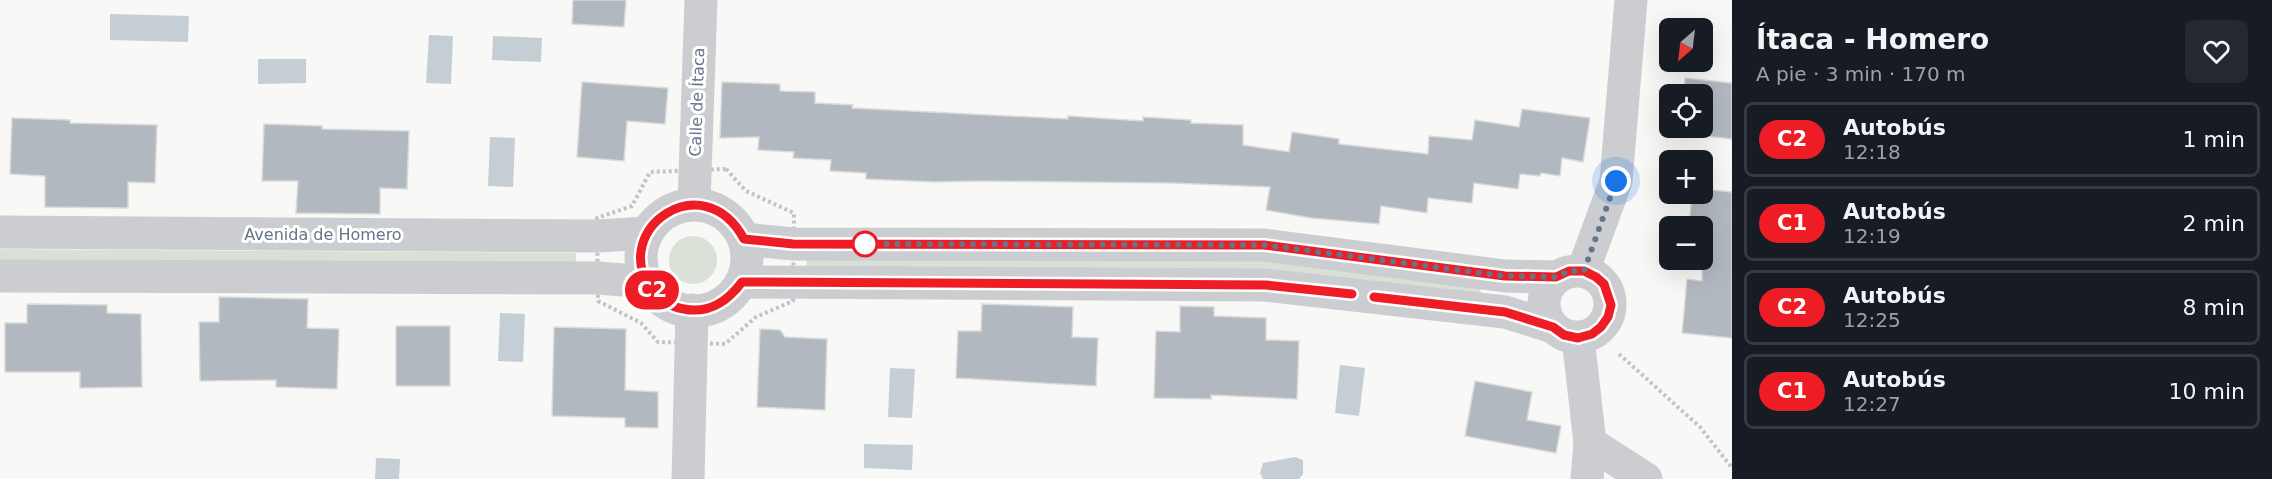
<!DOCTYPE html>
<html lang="es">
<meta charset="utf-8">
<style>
:root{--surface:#171b24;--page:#242831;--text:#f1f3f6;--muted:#9ea1a6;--line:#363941}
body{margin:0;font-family:"DejaVu Sans",sans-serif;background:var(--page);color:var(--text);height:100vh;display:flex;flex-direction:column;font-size:22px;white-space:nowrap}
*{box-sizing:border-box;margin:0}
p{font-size:20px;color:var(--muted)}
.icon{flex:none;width:33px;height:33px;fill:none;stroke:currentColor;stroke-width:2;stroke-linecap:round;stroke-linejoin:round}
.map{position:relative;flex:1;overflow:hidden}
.drawer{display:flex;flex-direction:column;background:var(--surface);width:540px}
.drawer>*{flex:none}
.badge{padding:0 12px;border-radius:20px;font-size:21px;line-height:39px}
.needle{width:39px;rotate:208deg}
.tools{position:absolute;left:1659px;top:18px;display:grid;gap:12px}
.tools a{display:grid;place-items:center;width:54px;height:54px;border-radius:9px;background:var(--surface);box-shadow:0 6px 24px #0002;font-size:30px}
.you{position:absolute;width:30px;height:30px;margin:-15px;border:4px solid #fff;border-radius:50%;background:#1a73e8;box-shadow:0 0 0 9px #1a73e833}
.map>.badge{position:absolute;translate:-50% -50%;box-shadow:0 0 0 3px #fff}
.round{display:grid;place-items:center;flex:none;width:63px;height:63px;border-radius:9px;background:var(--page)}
.overview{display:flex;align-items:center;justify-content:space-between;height:102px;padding:0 24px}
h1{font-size:28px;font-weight:700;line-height:45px}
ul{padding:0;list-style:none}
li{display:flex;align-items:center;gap:18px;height:75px;margin:0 12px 9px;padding:0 12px;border:3px solid var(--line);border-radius:9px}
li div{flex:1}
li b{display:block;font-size:22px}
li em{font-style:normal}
li .badge{min-width:66px;font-weight:700;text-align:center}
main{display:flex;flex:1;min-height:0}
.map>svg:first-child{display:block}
</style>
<main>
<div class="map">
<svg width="1732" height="479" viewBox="0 0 1732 479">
<rect width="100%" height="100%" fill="#f8f9f6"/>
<g fill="#d9e1d6">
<circle cx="693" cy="260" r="24"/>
<path d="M0,249l576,4v11l-576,-4z"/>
<path d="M1260,253l222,28 -2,14 -673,-22 -1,-18z"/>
</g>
<g fill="#c6ced5">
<path d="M110,14l79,2 -1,26 -78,-2z"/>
<path d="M429,35l24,1 -2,48 -25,-1z"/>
<path d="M493,36l49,2 -1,24 -49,-2z"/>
<path d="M258,59h48v24l-48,1z"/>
<path d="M490,137l25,1 -2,49 -25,-1z"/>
<path d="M500,313l25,1 -2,48 -25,-1z"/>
<path d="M1340,365l25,3 -6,48 -24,-3z"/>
<path d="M890,368l25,1 -3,49 -24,-1z"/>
<path d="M864,444l49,1 -1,25 -48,-2z"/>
<path d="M1295,457l8,3v14l-4,5h-36l-3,-6 3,-10z"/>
<path d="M376,458l24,1 -1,20h-24z"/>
</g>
<g fill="#b2b8c0" stroke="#dadad8" stroke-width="1.5">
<path d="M573,0h53l-2,27 -52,-3z"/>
<path d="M1685,78l47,5v56l-53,-6 1,-5h22v-34h-18z"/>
<path d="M582,82l86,6 -3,36 -38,-3 -3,40 -47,-4z"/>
<path d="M722,82l58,2v7l35,1v11l38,2 -1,3 216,11v-3l75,5v-4l48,3v3l52,2v20l46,7 3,-20 47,7v5l89,10 1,-18 43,4 3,-20 44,7 3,-18 68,9 -7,44 -21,-4 -2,18 -19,-3 -1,3 -20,-2 -2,15 -44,-6 -2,20 -44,-5 -1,15 -46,-7 -2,18 -68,-6 -45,-8 4,-23 -98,-4 -192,-2 -45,1 -69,-3v-6l-36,-2 1,-11 -38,-2 1,-6 -36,-2 1,-13 -39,1z"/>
<path d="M12,118l58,2v3l87,2 -2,58 -27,-1v26l-83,-1v-31l-35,-2z"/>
<path d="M264,124l58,2v3l87,2 -2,58 -27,-1v26l-84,-1 2,-32h-36z"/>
<path d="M1702,189l30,3v146l-50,-5 5,-54 15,2v-55h-13l3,-32h10z"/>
<path d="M219,297l89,2 -1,29 32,1 -2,60 -61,-2v-7l-76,1 -1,-59h20z"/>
<path d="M27,304l80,1v8l34,1 1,73 -62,1v-16h-75v-49h22z"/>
<path d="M982,304l91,3 -1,30 26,1 -2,48 -140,-8 2,-47h23z"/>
<path d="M1180,306l34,1v9l52,2v22l33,1 -2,58 -86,-4v4l-57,-1 2,-67 24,1z"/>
<rect x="396" y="326" width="54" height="60"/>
<path d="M554,327l72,2 -1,61 33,2v36l-33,-1v-9l-73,-2z"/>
<path d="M760,329l20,1 5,7 42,2 -2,71 -68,-3z"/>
<path d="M1475,381l57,11 -5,28 34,6 -5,27 -91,-17z"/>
</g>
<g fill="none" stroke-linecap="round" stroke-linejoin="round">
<g stroke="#c1c3c6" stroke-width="4" stroke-dasharray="3 3" stroke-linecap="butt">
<path d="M726,169l20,22 48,22 -1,88 -37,16 -31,27 -67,-2 -17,-19 -43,-22 -1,-83 35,-12 18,-34z"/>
<path d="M1619,354l81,73 32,41"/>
</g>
<g stroke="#cbcdd1" stroke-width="33">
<path d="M694,204l7,-204"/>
<circle cx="694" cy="258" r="53"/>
<path d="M0,232l597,4 50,-3"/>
<path d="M744,239l49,5 471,1 241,31 51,1"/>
<circle cx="1577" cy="304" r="33"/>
<path d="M1583,271l33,-90 15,-181"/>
<path d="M0,276l598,2 49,4"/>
<path d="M742,282l523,3 240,27 48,15"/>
<path d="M1578,338l12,105 -3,36"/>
<path d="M1590,443l56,36"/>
<path d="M688,479l4,-169"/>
</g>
</g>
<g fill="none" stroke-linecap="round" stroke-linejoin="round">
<g stroke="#fff" stroke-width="14">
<path id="line" d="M1352,294l-86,-9 -507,-3h-17c-15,20 -33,32 -58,27 -14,-2 -26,-11 -34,-22 -39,-58 53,-123 94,-48l49,5 471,1 241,31 51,1 13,-6h15l12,6 8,7 7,21 -3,12 -7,10 -9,7 -14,4 -14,-3 -11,-8 -48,-15 -131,-15"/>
</g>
<use href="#line" stroke="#ee1c25" stroke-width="9"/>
<path stroke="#657489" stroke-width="6" stroke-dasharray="0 10.8" d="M865,244l399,1 241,31 51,1 13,-6h15l32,-90"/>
</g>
<circle fill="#fff" stroke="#ee1c25" stroke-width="3" cx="865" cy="244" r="12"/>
<g text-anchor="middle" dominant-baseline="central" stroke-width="6" stroke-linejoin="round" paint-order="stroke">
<g font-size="16" fill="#657489" stroke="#fff">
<text transform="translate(697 102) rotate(-88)">Calle de Ítaca</text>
<text x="323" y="234">Avenida de Homero</text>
</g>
</g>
</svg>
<div class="tools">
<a><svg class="needle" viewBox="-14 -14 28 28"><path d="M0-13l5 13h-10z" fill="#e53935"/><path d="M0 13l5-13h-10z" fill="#9ea1a6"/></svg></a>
<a><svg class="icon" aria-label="locate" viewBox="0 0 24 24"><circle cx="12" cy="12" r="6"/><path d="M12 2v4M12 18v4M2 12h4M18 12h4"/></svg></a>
<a>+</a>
<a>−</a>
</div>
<div class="you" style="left:1616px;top:181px"></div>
<b class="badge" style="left:652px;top:290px;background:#ee1c25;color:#fff">C2</b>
</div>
<section class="drawer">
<div class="overview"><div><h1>Ítaca - Homero</h1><p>A pie · 3 min · 170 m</p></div><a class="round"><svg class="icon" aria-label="heart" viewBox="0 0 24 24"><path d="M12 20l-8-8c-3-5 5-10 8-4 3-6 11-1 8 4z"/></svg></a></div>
<ul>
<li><span class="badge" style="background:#ee1c25;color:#fff">C2</span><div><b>Autobús</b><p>12:18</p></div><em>1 min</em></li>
<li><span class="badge" style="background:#ee1c25;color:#fff">C1</span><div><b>Autobús</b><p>12:19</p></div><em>2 min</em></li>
<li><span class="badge" style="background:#ee1c25;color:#fff">C2</span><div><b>Autobús</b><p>12:25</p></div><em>8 min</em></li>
<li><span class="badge" style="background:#ee1c25;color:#fff">C1</span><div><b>Autobús</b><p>12:27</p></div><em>10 min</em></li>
</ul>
</section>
</main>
